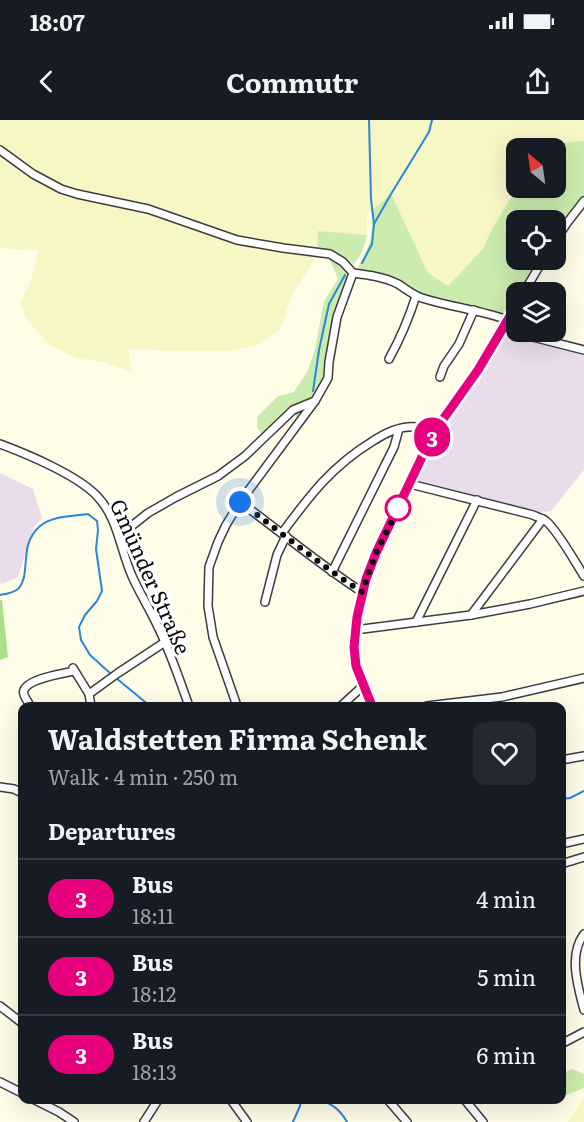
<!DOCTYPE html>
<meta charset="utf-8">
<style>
:root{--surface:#171b24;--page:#242831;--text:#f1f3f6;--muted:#9ea1a6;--line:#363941}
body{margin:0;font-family:Literata,serif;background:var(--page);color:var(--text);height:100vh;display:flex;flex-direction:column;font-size:22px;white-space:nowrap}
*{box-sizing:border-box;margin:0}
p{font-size:20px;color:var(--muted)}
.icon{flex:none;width:33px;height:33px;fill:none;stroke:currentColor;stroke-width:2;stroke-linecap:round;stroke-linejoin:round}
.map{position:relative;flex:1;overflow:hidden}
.sheet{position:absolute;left:18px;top:582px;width:548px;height:402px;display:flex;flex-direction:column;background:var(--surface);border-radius:12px;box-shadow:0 6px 24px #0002}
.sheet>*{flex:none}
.badge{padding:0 12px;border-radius:20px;font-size:21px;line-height:39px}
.needle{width:39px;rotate:331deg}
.fabs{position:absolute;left:506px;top:18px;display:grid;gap:12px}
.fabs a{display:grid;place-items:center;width:60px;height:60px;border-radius:12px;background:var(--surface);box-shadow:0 6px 24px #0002;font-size:30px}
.you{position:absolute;width:30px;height:30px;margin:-15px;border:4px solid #fff;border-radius:50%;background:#1a73e8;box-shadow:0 0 0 9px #1a73e833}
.map>.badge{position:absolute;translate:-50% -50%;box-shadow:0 0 0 3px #fff}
h2{padding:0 30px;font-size:22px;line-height:54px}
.round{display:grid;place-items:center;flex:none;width:63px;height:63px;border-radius:12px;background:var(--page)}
.overview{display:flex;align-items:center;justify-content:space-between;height:102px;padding:0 30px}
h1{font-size:28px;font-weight:700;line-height:45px}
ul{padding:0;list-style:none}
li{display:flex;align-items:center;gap:18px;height:78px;padding:0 30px;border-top:2px solid var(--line)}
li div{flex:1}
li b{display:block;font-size:22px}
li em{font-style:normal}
li .badge{min-width:66px;font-weight:700;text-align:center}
.status{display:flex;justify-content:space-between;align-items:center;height:42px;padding:0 30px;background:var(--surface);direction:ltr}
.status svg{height:16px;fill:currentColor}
header{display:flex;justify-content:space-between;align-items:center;height:78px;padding:0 30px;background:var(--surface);font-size:27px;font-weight:700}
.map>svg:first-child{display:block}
</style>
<div class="status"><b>18:07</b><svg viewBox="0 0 49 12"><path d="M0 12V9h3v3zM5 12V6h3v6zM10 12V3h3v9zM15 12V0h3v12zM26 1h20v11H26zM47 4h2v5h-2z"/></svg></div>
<header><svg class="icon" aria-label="back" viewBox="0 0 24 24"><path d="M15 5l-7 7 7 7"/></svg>Commutr<svg class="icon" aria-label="share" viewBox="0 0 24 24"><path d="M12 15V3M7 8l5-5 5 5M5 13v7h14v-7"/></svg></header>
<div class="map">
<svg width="584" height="1002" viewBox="0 0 584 1002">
<rect width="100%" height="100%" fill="#fffce8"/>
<g fill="#eaddeb">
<path d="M510,215l74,18v117l-33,41 -13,2 -121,-32 19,-47 52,-72 14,-25z"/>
<path d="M0,353l33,16 9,29 -8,9 -16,50 -16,7 -2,-1z"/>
</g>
<g fill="#f7f6c5">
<path d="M0,0h584v21l-41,4 -3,3h-24v40h1l-25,41 -9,20 -35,38 -20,-14 -38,-79 -23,20v21l-49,-4 -2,26 -24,38 -12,35 -22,15 -26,6h-59l-45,-2 3,22 -29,-9 -26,-4 -26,-13 -24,-26 -6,-16 12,-25 6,-27 -38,-3v-91l3,-1 -3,-9z"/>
<path d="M584,978v24h-16z"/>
</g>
<g fill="#cbecae">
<path d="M584,21v56l-16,19 -13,19v-15h-39v40h23l-20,32h-3c0,8 -5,16 -12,21l-84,-20 -27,-16 -34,-7 -1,-3c12,-21 16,-31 13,-56l20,-17 37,79 20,13 35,-37 9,-20 25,-41h38v-40h-15l3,-3z"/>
<path d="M318,111l49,4c-3,11 -5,22 -14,29l-19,-12 -17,-3z"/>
<path d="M328,135l15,9 3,7 1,9 -14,38 -10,62 -26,37 -7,-7 -26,26 -7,-8v-11l21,-21 16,-4 13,-20 8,-23 9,-48 14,-22z"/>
<path d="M572,949l12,5v14l-23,9v-23z"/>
</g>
<path fill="#acde8c" d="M0,480h2l6,57 -8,3z"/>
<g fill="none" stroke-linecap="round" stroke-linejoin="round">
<g stroke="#2887d9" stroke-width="2">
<path d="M374,104l17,-30 38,-62 3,-12"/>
<path d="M362,143l10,-19 2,-20 -3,-25 -2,-79"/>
<path d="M313,271l6,-41 10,-46 16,-29"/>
<path d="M0,475c6,-1 13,-2 18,-6 14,-15 0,-43 21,-62 12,-11 33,-11 49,-13l9,7 1,9 -2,19 6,42 -5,10 -12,14 -6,12 2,13 9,15 21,19"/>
<path d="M116,558l34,28"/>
<path d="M561,679l9,-1 14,-7"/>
<path d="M319,980c13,3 22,11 28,22"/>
<path d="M293,1002l7,-16 1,-6"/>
</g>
<g stroke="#3d3d3d" stroke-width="10">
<g id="minor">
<path d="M0,30l33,24 28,15 16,5 71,15 89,31 46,8 47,6 13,8 10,11"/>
<path d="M555,121l12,-18 17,-22"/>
<path d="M353,153c16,2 31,4 45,11 8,5 15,11 24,14 28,9 58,12 86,22"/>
<path d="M524,172l19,-32"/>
<path d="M504,207l17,7 63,16"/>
<path d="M389,239c11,-20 20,-41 27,-63"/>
<path d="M440,257l4,-11 15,-22 15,-34"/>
<path d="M0,324c27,10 77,31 97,52 21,22 23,53 35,80 8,18 19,35 27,53 12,25 21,52 30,77"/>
<path d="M410,364l123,31c4,2 9,3 13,6 12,10 29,41 38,55"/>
<path d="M240,382c41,30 80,63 122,90"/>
<path d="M282,413c28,-38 50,-67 91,-92 12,-8 28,-16 44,-14 5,0 12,4 17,5"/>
<path d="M119,416l29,-23 28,-16 42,-21 27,-20 48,-46 22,-9"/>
<path d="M332,452l62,-125 5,-18"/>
<path d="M265,482l12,-47 9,-19"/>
<path d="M471,495l72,-96"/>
<path d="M416,502l61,-122"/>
<path d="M355,510l116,-15 59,-11 54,-13"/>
<path d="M73,548l16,26"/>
<path d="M29,584c-2,-4 -7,-10 -5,-14 4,-11 40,-17 50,-19"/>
<path d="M91,586l-2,-12 29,-21 47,-31"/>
<path d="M237,586l-24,-69 -5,-31 1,-39 9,-25 8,-17 14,-23 75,-101 13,-23 1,-16 8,-45 16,-44"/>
<path d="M341,586l22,-20"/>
<path d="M372,586l-16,-40 -2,-19 3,-30 9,-38 10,-26 58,-121 35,-48 47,-78"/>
<path d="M427,586l75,-9 82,-19"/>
<path d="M561,640l23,-4"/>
<path d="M0,667l14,2 8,4"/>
<path d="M561,724l23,-5"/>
<path d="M561,744l23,-7"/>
<path d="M584,814c-16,21 -6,53 0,76"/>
<path d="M0,886l22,17"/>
<path d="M561,924l23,-12"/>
<path d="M0,962l22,11"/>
<path d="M35,980l24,12 15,10"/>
<path d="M231,980l16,22"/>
<path d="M388,980l19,22"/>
<path d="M465,980l18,22"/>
<path d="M144,1002l14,-22"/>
</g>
</g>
<use href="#minor" stroke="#fff" stroke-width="7"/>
</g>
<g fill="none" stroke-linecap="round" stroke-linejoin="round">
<g stroke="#fff" stroke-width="14">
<path id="line" d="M372,586l-16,-40 -2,-19 3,-30 9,-38 10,-26 58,-121 44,-62 38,-64"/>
</g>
<use href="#line" stroke="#e6007e" stroke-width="9"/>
<path stroke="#0a0a0a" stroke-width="6" stroke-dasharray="0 10.8" d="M240,382c41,30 80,63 122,90l14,-39 26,-52 -4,7"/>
</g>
<circle fill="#fff" stroke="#e6007e" stroke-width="3" cx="398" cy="388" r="12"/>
<g text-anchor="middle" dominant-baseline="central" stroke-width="6" stroke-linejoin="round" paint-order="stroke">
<g font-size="21" fill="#0a0a0a" stroke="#fff">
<text transform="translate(152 456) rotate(66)">Gmünder Straße</text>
</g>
</g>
</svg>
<div class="fabs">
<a><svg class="needle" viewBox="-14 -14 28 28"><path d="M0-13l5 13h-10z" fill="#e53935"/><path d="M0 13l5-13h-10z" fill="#9ea1a6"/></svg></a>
<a><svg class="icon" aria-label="locate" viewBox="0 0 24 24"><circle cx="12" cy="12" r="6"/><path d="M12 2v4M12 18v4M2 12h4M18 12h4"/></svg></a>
<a><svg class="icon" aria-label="layers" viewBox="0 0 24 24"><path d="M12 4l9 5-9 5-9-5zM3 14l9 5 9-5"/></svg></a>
</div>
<div class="you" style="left:240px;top:382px"></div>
<b class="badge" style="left:432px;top:317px;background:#e6007e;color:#fff">3</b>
<section class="sheet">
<div class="overview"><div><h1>Waldstetten Firma Schenk</h1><p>Walk · 4 min · 250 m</p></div><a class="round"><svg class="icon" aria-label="heart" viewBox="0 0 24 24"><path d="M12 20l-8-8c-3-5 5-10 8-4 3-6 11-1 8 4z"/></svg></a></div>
<h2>Departures</h2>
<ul>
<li><span class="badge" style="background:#e6007e;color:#fff">3</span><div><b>Bus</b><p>18:11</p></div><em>4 min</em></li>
<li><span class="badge" style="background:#e6007e;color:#fff">3</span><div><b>Bus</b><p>18:12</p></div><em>5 min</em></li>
<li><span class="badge" style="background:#e6007e;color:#fff">3</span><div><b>Bus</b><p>18:13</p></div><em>6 min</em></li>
</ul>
</section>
</div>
